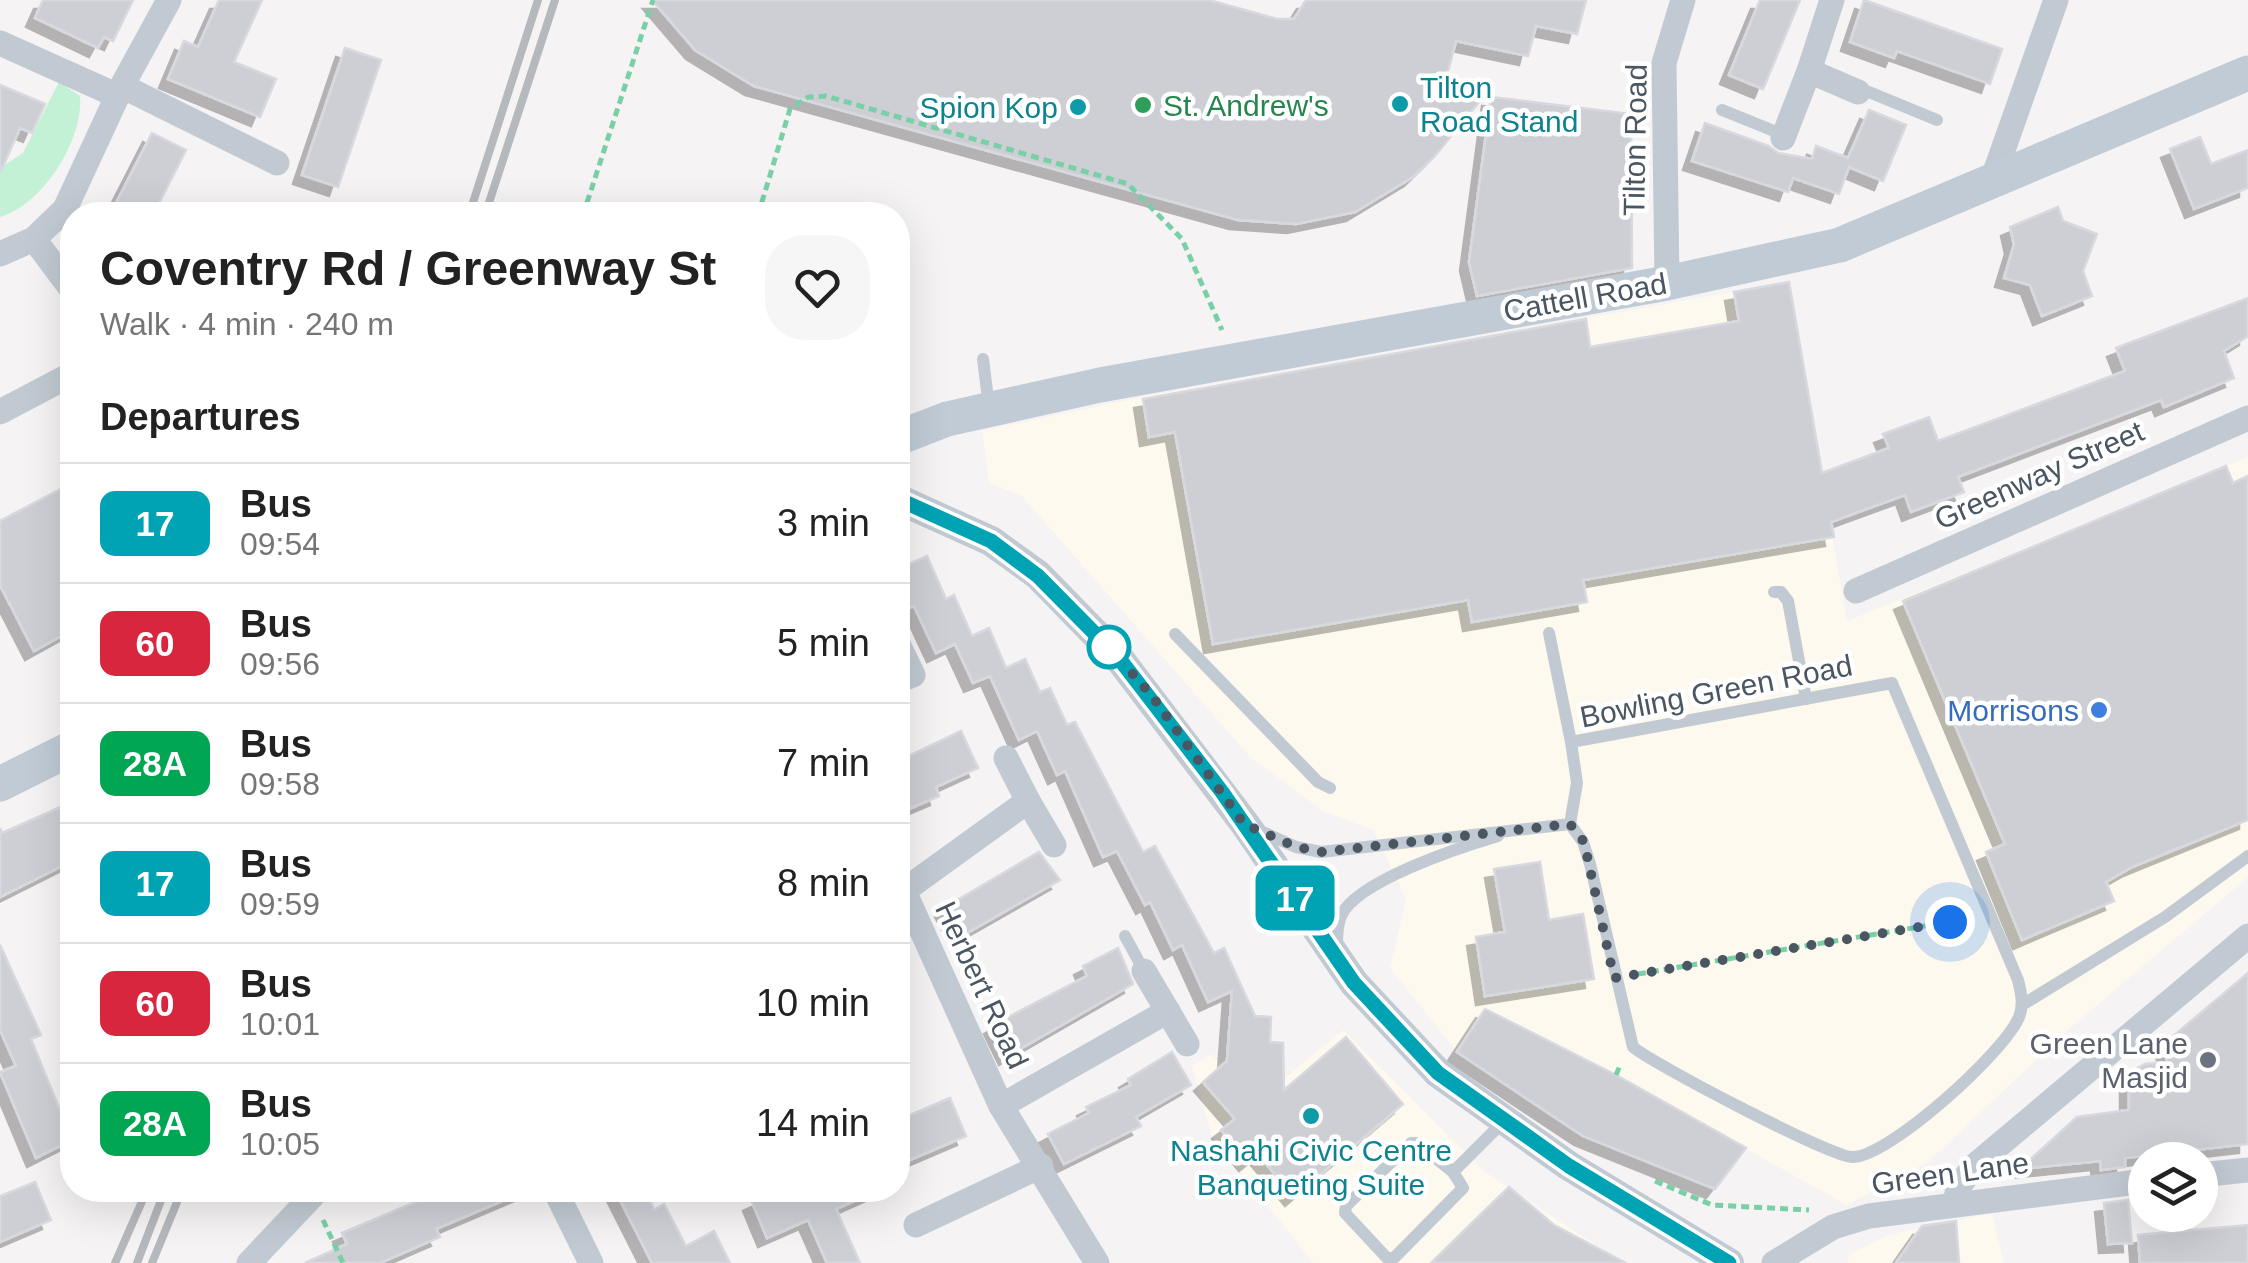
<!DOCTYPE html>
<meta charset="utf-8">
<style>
:root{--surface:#fff;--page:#f6f6f6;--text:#222;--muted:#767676;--line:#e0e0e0}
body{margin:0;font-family:Arial,sans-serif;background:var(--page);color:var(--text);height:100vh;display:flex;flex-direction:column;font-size:38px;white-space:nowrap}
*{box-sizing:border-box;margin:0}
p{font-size:32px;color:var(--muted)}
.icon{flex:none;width:55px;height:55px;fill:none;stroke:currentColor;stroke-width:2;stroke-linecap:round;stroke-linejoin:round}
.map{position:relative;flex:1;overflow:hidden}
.side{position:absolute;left:60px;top:202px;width:850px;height:1000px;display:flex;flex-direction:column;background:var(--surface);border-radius:40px;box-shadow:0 10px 40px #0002}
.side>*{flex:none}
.badge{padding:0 20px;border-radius:15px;font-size:35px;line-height:65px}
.tools{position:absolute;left:2128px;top:1142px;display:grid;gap:20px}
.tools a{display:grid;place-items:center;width:90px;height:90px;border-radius:50%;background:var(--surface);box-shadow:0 10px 40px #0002;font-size:50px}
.you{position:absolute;width:50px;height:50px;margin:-25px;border:8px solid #fff;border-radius:50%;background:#1a73e8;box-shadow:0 0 0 15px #1a73e833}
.map>.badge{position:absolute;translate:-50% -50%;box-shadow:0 0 0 5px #fff}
h2{padding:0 40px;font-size:38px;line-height:90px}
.round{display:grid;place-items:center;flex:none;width:105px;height:105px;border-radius:40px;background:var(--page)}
.headline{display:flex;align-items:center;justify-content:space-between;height:170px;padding:0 40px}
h1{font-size:48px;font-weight:700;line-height:75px}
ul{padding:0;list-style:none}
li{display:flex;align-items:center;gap:30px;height:120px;padding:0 40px;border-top:2px solid var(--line)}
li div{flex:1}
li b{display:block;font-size:38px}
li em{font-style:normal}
li .badge{min-width:110px;font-weight:700;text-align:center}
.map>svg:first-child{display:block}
</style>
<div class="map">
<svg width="2248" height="1263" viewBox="0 0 2248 1263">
<defs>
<filter id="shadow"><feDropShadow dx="-9" dy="9" stdDeviation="0" flood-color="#0004"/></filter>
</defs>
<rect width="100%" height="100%" fill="#f5f3f3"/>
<g fill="#fdf9ef">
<path d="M1789,282l58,339 401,-164v420l-179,152 -141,133 -81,43 -101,-56 -31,40 -132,-53 -126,-84 -67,-84 16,-69 -33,-69 -50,-19 -72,-53 -230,-263 -32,-12 -7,-52 160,-34z"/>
<path d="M1343,1030l141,141 139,92h-310l-102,-129 -19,-68 19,-12 47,46z"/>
<path d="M1992,1213l12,50h-157l3,-9 38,-19z"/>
</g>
<path fill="#c3f1d5" d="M59,82l21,14c4,43 -37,109 -80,121v-49l23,-15z"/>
<g fill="#cdcfd5" stroke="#d7d9de" stroke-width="2.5" filter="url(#shadow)">
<path d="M43,0h90l-20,41 -9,-4 -6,11 -63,-30z"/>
<path d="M219,0h43l-28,62 42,17 -16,38 -92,-38 16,-38 14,6z"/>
<path d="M652,0h557l68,19h17l12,-19h280l-9,34 -41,-8 -8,30 -72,-15 -11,42 40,12 -51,62 -21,20 -58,35 -59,12 -58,-4 -484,-134 -59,-36z"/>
<path d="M1760,0h40l-37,89 -34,-14z"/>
<path d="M1864,0l138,49 -12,35 -93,-33 -3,7 -44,-16z"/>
<path d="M345,48l36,12 -43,127 -36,-12z"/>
<path d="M0,85l45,19 -13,29 -12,-5 -20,45z"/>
<path d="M1491,97l140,17 1,154 -155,28 -8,-34z"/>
<path d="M1869,110l37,15 -23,56 -34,-14 -10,27 -46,-16 -5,14 -96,-31 13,-38 64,23 9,7 34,6 4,-13 32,12z"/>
<path d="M152,133l34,17 -33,65h-43z"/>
<path d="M2200,137l11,27 37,-14v38l-54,21 -24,-60z"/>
<path d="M2058,207l5,14 34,13 -14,37 9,25 -50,20 -12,-31 -26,-7 10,-33 -4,-18z"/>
<path d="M1789,282l33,191 67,-25 -6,-14 46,-17 9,24 187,-70 -9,-23 132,-50v38l-24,15 10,27 -70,29 -3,-7 -203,77 6,15 -53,20 -6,-17 -74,27 3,15 -251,43 4,22 -115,20 -4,-22 -255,44 -38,-212 -26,5 -6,-38 443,-80 4,28 149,-26 -5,-29z"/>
<path d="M2226,466l7,17 15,-7v344l-116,47 -26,15 8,19 -92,39 -36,-88 19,-8 -102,-243z"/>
<path d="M72,483v147l-38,21 -34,-66v-64z"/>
<path d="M927,556l19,43 8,-4 18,41 17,-8 17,40 19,-9 15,33 10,-4 17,37 8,-3 68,130 12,-6 59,107 10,-5 31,68 16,1 -1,25 13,1 1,47 62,-53 57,67 -109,93 -36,-43 -10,8 -27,-32 14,-11 -32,-37 24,-21 5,-70 -24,11 -26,-57 -9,5 -23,-48 -5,3 -28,-54 -14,6 -38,-86 -8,4 -20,-44 -18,9 -29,-64 -17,7 -18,-39 -19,9 -22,-47 -5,2 -11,-25v-14z"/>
<path d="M961,731l17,37 -42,19 3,9 -35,15 -6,-14v-36z"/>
<path d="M72,802v59l-72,36v-69l2,5z"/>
<path d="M1039,852l21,28 -100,57 -16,-29z"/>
<path d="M1540,862l9,58 34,-6 11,65 -109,17 -9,-59 29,-5 -11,-63z"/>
<path d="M0,945l41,90 -10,4 41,101 -36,18 -36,-86 16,-6 -16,-36z"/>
<path d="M1118,948l15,36 -125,72 -15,-31 94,-49 -4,-10z"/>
<path d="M2248,973v171l-123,14v9l-24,3 -1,-9 -80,8 57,-52 52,-7v-37l16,-9 22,-2 -2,-19z"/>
<path d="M1485,1009l131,66 130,73 -31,41 -132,-53 -126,-84z"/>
<path d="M1172,1052l19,33 -55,32 5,9 -77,38 -16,-30 41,-21 -3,-6 45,-22 -3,-6z"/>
<path d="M950,1098l16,38 -68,29v-45z"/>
<path d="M35,1182l16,38 -51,22v-46z"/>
<path d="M1509,1187l45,38 72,38h-195z"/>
<path d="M444,1190h84l-92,39 4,8 -60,26h-75l42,-19 -5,-11z"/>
<path d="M615,1190h31l8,20 10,-6 22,42 28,-15 16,32h-78z"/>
<path d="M779,1190h100l-43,19 24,54h-33l-19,-43 -41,18 -15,-36z"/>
<path d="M2128,1200l4,43 -24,1 -4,-41z"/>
<path d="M1956,1221l3,42h-63l26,-37z"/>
<path d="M2248,1225v38h-108l-2,-28z"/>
</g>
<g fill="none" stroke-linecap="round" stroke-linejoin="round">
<g stroke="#7ad0a6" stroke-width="5" stroke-dasharray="8 5" stroke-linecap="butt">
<path d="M583,215l70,-215"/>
<path d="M758,215l32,-106 18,-12 18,-1 302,88 54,55 40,91"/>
<path d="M1638,974l334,-56"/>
<path d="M1616,1075l5,-12"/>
<path d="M1655,1181l57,24 97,5"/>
<path d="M323,1220l20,43"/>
</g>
<g stroke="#c1cad2" stroke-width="12">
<path d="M1858,92h11l68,28"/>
<path d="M1722,110l62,25"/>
<path d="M983,359l6,48"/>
<path d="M1774,592h7l7,9 18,98"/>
<path d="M1549,633l22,109"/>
<path d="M1175,634l143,148 12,6"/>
<path d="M1256,829l40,18 25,5 249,-28 7,-41 -6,-41 321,-59 126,297c3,12 6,25 1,37 -14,35 -131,141 -167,140 -21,0 -199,-93 -219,-110l-43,-183 -7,-22 -13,-18"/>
<path d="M1125,936l19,35"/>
<path d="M1337,946c0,-10 0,-21 4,-30 15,-35 120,-69 157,-80"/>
<path d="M2022,1005l143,-88 83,-61"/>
<path d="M1411,1143h6l36,29 10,16 -69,70h-7l-42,-45 1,-7z"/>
<path d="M1453,1172l50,-50"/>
</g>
<g stroke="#c1cad2" stroke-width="25">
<path d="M0,43l118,53"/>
<path d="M1809,71l23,-71"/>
<path d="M122,86l155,77"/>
<path d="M1783,138l26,-67 49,21"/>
<path d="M1992,181l64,-181"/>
<path d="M34,239l31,-30 57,-123 47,-86"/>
<path d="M0,254l34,-15 38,51"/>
<path d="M1667,283l-3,-220 19,-63"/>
<path d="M0,412l72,-38"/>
<path d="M1856,591l392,-173"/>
<path d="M898,644l15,31 -15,6"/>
<path d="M1028,801l26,44"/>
<path d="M898,878l103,228 96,157"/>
<path d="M902,892l126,-91 -22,-43"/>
<path d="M1144,971l43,73"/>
<path d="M1001,1106l167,-95"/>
<path d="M2200,1175l48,-5"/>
<path d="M555,1190l36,73"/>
<path d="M1955,1203l3,-15 15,-21 275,-231"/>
<path d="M916,1225l125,-59"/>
<path d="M249,1263l69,-73"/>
<path d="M1774,1263l59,-36 36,-11 276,-35"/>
</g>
<path stroke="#c1cad2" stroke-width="30" d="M898,499l93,42 47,34 80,82 127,167 109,159 84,90 131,93 160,97"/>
<g stroke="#c1cbd6" stroke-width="35">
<path d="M898,438l49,-19 153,-34 567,-102 173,-38 408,-172"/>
<path d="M0,784l72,-36"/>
</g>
<g stroke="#b5b8bd" stroke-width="8">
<path d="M469,215l69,-215"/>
<path d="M485,215l70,-215"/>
<path d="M115,1263l32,-73"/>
<path d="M137,1263l28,-73"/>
<path d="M152,1263l30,-73"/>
</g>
</g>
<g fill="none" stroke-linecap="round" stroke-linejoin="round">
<g stroke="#fff" stroke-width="22">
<path id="line" d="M898,499l93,42 47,35 80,81 104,135 132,191 84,90 131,93 160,97"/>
</g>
<use href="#line" stroke="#00a3b4" stroke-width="15"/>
<path stroke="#4a5661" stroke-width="10" stroke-dasharray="0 18" d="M1109,647l43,49 92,128 52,23 26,5 248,-28 14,18 30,136 336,-56"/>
</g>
<g fill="#0f9aa8" stroke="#fff" stroke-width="4">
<circle cx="1400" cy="104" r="10"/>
<circle cx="1078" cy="107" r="10"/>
<circle cx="1311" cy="1116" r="10"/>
</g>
<circle fill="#2e9e5b" stroke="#fff" stroke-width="4" cx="1143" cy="105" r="10"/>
<circle fill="#fff" stroke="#00a3b4" stroke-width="5" cx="1109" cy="647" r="20"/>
<circle fill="#3f7fe0" stroke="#fff" stroke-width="4" cx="2099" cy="710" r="10"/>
<circle fill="#6b7280" stroke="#fff" stroke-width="4" cx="2208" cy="1060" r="10"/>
<g text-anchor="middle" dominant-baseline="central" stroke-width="9" stroke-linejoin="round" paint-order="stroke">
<g font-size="30" fill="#0d838f" stroke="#fff" text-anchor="start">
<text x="1420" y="87">Tilton<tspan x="1420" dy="34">Road Stand</tspan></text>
<text x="1058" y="107" text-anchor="end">Spion Kop</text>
<text x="1311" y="1150" text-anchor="middle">Nashahi Civic Centre<tspan x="1311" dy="34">Banqueting Suite</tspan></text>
</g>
<g font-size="30" fill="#27864d" stroke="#fff" text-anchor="start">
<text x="1163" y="105">St. Andrew's</text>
</g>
<g font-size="30" fill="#4a5661" stroke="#fff">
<text transform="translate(1635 140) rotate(-89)">Tilton Road</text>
<text transform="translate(1585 297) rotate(-10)">Cattell Road</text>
<text transform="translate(2039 475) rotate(-24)">Greenway Street</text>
<text transform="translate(1716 691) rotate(-11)">Bowling Green Road</text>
<text transform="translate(982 985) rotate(65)">Herbert Road</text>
<text transform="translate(1950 1173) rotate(-8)">Green Lane</text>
</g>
<g font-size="30" fill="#366cbe" stroke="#fff" text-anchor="end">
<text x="2079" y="710">Morrisons</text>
</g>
<g font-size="30" fill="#5b616d" stroke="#fff" text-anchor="end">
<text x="2188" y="1043">Green Lane<tspan x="2188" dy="34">Masjid</tspan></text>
</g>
</g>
</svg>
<div class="tools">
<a><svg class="icon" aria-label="layers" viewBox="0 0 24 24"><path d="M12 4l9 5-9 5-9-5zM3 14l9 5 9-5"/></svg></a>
</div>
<div class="you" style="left:1950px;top:922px"></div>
<b class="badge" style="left:1295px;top:898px;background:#00a3b4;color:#fff">17</b>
<section class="side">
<div class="headline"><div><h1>Coventry Rd / Greenway St</h1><p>Walk · 4 min · 240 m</p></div><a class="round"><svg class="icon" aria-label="heart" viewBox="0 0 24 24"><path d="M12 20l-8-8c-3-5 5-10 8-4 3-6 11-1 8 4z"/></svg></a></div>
<h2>Departures</h2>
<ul>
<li><span class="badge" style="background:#00a3b4;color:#fff">17</span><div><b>Bus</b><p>09:54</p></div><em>3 min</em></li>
<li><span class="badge" style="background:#d7263d;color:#fff">60</span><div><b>Bus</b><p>09:56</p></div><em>5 min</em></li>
<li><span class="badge" style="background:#00a651;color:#fff">28A</span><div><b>Bus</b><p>09:58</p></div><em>7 min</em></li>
<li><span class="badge" style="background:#00a3b4;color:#fff">17</span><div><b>Bus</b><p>09:59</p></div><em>8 min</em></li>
<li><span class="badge" style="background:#d7263d;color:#fff">60</span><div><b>Bus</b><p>10:01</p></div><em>10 min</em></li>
<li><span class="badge" style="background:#00a651;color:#fff">28A</span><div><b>Bus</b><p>10:05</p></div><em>14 min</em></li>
</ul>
</section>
</div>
